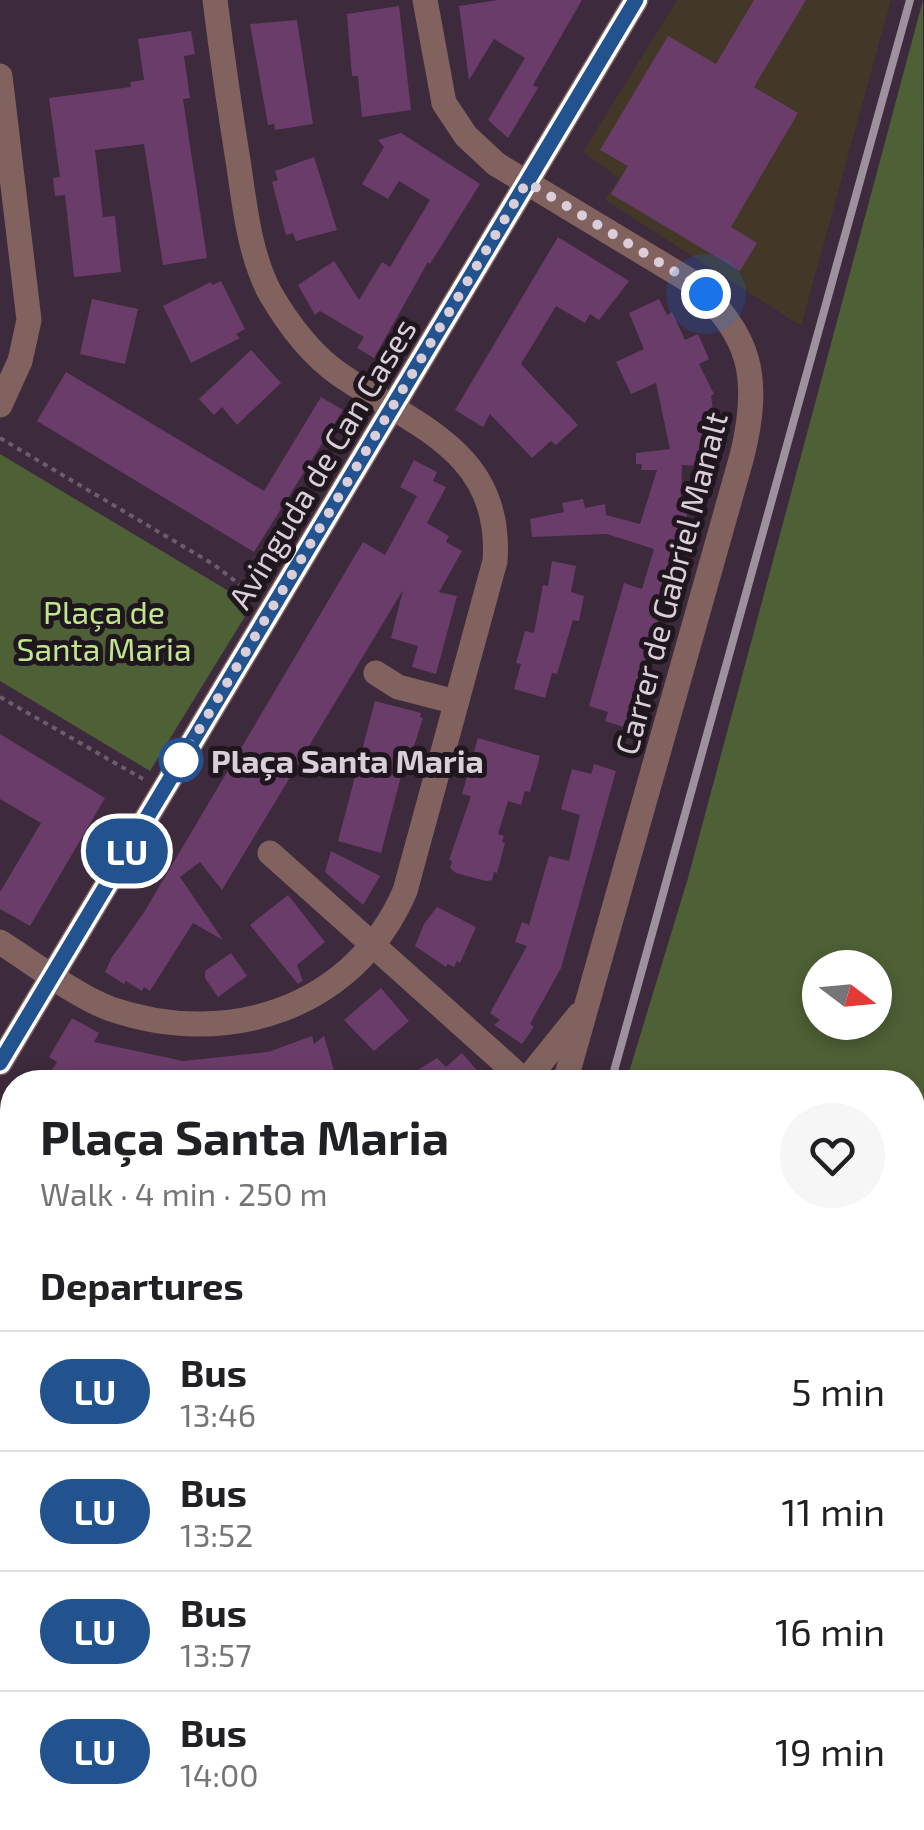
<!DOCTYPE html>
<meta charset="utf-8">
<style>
:root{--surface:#fff;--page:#f6f6f6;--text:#202124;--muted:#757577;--line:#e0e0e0}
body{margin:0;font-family:"Exo 2",sans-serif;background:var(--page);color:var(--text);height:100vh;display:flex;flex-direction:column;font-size:38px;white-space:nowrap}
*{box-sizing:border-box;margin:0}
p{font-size:32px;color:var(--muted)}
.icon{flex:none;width:55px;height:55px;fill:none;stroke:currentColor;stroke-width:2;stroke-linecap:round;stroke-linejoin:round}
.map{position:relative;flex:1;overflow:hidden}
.sheet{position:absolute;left:0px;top:1070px;width:925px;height:760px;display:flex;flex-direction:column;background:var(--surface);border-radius:40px 40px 0 0;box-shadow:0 5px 15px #0003}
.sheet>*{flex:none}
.badge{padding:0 20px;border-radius:32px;font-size:35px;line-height:65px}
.needle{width:65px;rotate:106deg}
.fabs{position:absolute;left:802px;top:950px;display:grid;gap:20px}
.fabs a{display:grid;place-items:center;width:90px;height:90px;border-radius:50%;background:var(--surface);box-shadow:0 5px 15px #0003;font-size:50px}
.you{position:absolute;width:50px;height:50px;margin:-25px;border:8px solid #fff;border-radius:50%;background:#1a73e8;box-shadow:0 0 0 15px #1a73e833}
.map>.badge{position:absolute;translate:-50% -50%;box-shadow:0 0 0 5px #fff}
h2{padding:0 40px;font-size:38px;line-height:90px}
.round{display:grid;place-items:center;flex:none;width:105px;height:105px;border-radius:52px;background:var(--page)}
.head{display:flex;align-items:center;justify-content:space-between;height:170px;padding:0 40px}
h1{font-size:48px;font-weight:700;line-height:75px}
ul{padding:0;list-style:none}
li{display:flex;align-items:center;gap:30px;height:120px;padding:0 40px;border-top:2px solid var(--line)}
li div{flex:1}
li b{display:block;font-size:38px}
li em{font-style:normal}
li .badge{min-width:110px;font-weight:700;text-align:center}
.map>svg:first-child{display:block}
</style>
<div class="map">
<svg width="924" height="1830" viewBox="0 0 924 1830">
<rect width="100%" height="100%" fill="#3d2a3c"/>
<path fill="#433728" d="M677,0h214l-90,326 -196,-126 14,-22 -36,-26z"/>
<g fill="#4e6035" fill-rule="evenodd">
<path d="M923,0l1,1101 -11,20 -1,-39h-286l62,-204zM820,968h55v54h-55z"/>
<path d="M0,454l252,151 -102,166 -150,-90z"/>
</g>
<g fill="#496125">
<path d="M924,1101v147l-11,10v-137z"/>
<path d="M12,1519v34l-12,3v-35z"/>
</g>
<g fill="#6a3c69">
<path d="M498,0h84l-49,85 5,3 -30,50 -20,-18 37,-62 -31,-19 -25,41 -10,-74z"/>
<path d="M754,0h52l-52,87 44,26 -67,114 26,16 -17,28 -129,-77 17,-28 -28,-16 68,-114 48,28z"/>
<path d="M399,6l12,104 -49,7 -4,-41h-6l-5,-62z"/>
<path d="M297,20l16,104 -38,6 -1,-6 -6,1 -18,-101z"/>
<path d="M191,31l4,23 -11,2 6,42 -7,1 24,159 -44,7 -19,-121 -49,6 8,67 12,-1 6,56 -47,5 -9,-82 -10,1 -2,-18 7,-1 -11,-79 82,-11 -1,-5 14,-2 -6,-41z"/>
<path d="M401,133l79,51 -50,80 -2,-2 -54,96 -17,-10 7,-11 -44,-26 -5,4 -17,-30 36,-24 25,39 23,-38 8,5 40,-67 -31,-19 -11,18 -26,-15 22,-37 -6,-7z"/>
<path d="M314,157l23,73 -41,11 -3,-8 -7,2 -14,-53 6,-2 -3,-9z"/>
<path d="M558,237l71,44 -30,39 -9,-6 -5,9 -29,-17 -35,58 57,61 -22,20 -5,-4 -19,17 -42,-44 -7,13 -28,-17z"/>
<path d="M221,281l24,48 -9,5 4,4 -49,25 -28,-57 48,-24 1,3z"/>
<path d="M92,299l46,10 -13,55 -45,-10z"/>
<path d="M659,299l8,16 5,-3 13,28 13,-6 11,25 -10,5 15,30 -3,2 3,21 -11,3 -3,46 -18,-1 -1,35 10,3 -27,81 4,1 -41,143 -22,-7 3,-9 -19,-6 35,-123 18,6 12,-40 -47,-15 -75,3 -2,-18 34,-7 -2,-9 21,-4 2,9 20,-4 1,11 34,9 17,-54h-16l1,-6h-6v-11l34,-4 -14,-66 -25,11 -15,-32 28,-13 -15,-36z"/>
<path d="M251,350l30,33 -44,42 -15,-18 -8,8 -15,-16z"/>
<path d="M66,372l198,119 57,-94 22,13 -89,142 -217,-131z"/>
<path d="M414,460l23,12 -4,9 13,6 -19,36 22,13 -3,6 16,9 -23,41 18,4 -21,78 -24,-7 6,-21 -27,-8 12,-48 -181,300 -22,-28 -20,15 43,63 -30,-17 -43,68 -6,-4 -2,4 -16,-10 -2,3 -19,-12 7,-15 31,-43 220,-372 22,13 32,-59 -17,-9z"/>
<path d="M552,561l24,5 -5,26 13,4 -5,25 -6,-1 -16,54 -5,-1 -7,25 -31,-9 7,-25 -5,-1 9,-32 9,2 9,-48 5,1z"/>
<path d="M375,701l46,12 -1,4 3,1 -19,59 -3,-1 -20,77 -43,-12z"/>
<path d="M0,734l105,64 -75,128 -30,-17v-17l41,-69 -41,-24z"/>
<path d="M478,738l62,18 -10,36 -5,-1 -4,14 -13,-4 -10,33 6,2 -2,6 3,1 -8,30 -3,-1 -2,8 -6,1 -30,-8 -6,-5 2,-7 -3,-1 22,-64 -9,-2z"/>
<path d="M594,764l22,7 -55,197 -31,56 4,3 -12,17 -28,-19 6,-5 -10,-7 37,-67 -12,-4 7,-20 7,3 20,-69 20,5 11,-46 -19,-6 11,-40 19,5z"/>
<path d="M331,851l49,25 -17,29 -38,-33z"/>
<path d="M288,895l37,47 -28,23 6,16 -5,3 -48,-59z"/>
<path d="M437,907l39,20 -16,36 -3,-2 -3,6 -6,-3 -2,3 -31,-21 9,-22z"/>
<path d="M231,953l16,23 -29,21 -13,-19v-7z"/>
<path d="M381,988l28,33 -35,30 -30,-31z"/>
<path d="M72,1018l27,15 -5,9 89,19 85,-9 44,-16 2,8 10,-8 11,38 -8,3 1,5h-41l-3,-6 -35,6h-205l13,-20 -8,-5z"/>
<path d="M462,1053l25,29h-88l38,-24 9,9z"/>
</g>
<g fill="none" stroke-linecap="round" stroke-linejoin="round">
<g stroke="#6d5c6c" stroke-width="4" stroke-dasharray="5 5" stroke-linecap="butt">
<path d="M0,438l213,126 39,30"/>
<path d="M0,697l143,82"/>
<path d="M912,1448l12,8"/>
</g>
<g stroke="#81625f" stroke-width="25">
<path d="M425,0l19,103 22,33 30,28 194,117c62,52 71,98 52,175l-177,626"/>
<path d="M0,76l29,244 -9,41 -20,44"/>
<path d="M376,673l22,14 58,15"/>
<path d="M270,853l256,229"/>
<path d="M0,942c32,20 77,55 111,67 116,40 243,0 294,-118l90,-330c8,-111 -83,-136 -156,-187 -30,-21 -51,-50 -69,-81 -20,-38 -25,-84 -31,-126 -9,-56 -17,-111 -24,-167"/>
<path d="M0,1063l636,-1063"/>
<path d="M525,1082l54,-67"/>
<path d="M0,1182l12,6"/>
<path d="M0,1507l12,-3"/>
<path d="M912,1568l12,-2"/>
<path d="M0,1660l12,-3"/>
<path d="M277,1818l1,12"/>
<path d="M575,1818l1,12"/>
<path d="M30,1830l17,-12"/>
</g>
<g stroke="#cf908a" stroke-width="25">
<path d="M912,1285l12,-9"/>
<path d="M912,1380l12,8"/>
<path d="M0,1588l12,-3"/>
<path d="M0,1611l12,-2"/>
</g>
<g stroke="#9e909d" stroke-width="8">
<path d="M611,1082l299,-1082"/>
<path d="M0,1771l12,-6"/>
</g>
</g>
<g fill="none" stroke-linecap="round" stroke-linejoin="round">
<g stroke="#fff" stroke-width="22">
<path id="line" d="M0,1063l636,-1063"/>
</g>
<use href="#line" stroke="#22538f" stroke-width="15"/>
<path stroke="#daced9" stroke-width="10" stroke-dasharray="0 18" d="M181,760l346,-578 163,99 16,13"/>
</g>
<circle fill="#fff" stroke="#22538f" stroke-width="5" cx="181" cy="760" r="20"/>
<g text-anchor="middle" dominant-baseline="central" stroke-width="10" stroke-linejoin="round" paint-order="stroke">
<g font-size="32" fill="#daced9" stroke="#1f161e">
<text transform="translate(321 463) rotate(-59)">Avinguda de Can Cases</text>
<text transform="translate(670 583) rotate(-75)">Carrer de Gabriel Manalt</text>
</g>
<g font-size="32" fill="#bfe58d" stroke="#1f161e">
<text x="104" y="611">Plaça de<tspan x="104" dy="37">Santa Maria</tspan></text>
</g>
<g font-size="32" font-weight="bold" fill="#daced9" stroke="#1f161e" text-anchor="start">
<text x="211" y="760">Plaça Santa Maria</text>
</g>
</g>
</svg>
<div class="fabs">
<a><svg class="needle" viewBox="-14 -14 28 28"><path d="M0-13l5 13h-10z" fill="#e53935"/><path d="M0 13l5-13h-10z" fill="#757577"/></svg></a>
</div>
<div class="you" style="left:706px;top:294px"></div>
<b class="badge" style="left:127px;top:851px;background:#22538f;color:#fff">LU</b>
<section class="sheet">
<div class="head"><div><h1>Plaça Santa Maria</h1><p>Walk · 4 min · 250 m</p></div><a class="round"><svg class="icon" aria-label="heart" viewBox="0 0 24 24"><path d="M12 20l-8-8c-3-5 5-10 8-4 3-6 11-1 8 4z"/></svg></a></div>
<h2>Departures</h2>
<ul>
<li><span class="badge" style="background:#22538f;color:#fff">LU</span><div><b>Bus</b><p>13:46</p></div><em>5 min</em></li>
<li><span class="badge" style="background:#22538f;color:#fff">LU</span><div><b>Bus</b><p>13:52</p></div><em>11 min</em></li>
<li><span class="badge" style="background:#22538f;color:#fff">LU</span><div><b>Bus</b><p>13:57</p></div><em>16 min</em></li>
<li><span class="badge" style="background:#22538f;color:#fff">LU</span><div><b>Bus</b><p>14:00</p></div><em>19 min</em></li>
</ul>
</section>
</div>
